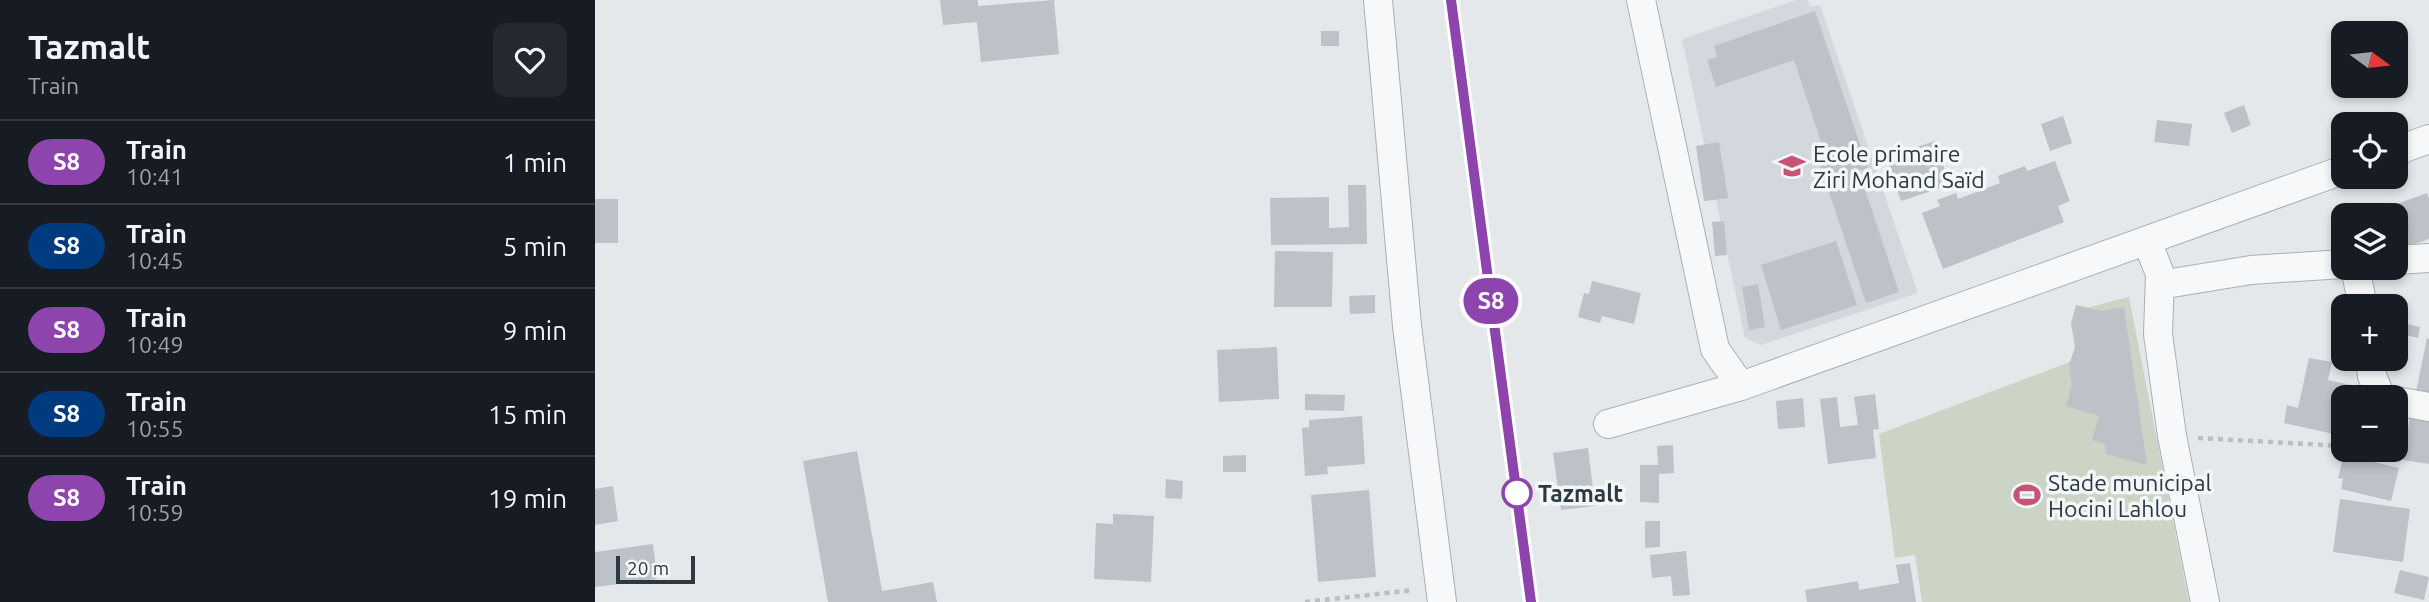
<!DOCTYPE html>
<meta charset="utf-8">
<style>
:root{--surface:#171b24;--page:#242831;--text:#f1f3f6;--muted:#9ea1a6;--line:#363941}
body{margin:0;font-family:Ubuntu,sans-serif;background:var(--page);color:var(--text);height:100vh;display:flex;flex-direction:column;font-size:26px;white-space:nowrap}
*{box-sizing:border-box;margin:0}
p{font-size:23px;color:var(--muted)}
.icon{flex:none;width:38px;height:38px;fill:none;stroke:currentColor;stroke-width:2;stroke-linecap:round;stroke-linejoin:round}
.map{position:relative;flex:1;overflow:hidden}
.details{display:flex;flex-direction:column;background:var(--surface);width:595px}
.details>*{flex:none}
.badge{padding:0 14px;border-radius:23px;font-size:24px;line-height:46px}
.needle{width:46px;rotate:105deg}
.tools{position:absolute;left:1736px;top:21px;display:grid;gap:14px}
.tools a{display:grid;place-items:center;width:77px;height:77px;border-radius:14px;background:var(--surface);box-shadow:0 4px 10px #0003;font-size:35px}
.scale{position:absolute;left:21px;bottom:18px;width:79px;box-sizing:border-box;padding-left:7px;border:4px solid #2d3843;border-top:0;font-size:19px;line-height:24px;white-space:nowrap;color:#2d3843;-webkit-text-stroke:5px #f4f7f8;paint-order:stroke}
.map>.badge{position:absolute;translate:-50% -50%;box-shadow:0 0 0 4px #fff}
.round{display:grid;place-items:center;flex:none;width:74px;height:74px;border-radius:14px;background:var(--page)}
.headline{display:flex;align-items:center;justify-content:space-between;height:119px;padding:0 28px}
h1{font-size:33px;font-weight:600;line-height:52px}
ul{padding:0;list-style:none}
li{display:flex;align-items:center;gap:21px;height:84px;padding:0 28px;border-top:2px solid var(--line)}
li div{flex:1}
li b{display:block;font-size:26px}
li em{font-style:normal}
li .badge{min-width:77px;font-weight:700;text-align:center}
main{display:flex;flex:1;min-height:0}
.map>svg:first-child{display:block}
</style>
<main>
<section class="details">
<div class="headline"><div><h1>Tazmalt</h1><p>Train</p></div><a class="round"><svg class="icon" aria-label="heart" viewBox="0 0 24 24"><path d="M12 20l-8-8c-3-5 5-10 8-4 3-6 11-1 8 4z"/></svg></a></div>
<ul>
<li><span class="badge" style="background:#8e44ad;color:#fff">S8</span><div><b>Train</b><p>10:41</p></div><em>1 min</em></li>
<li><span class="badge" style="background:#003b80;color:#fff">S8</span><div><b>Train</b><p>10:45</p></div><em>5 min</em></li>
<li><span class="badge" style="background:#8e44ad;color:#fff">S8</span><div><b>Train</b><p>10:49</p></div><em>9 min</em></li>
<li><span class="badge" style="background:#003b80;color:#fff">S8</span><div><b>Train</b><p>10:55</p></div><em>15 min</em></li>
<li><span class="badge" style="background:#8e44ad;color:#fff">S8</span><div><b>Train</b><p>10:59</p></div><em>19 min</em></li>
</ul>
</section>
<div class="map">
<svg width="1834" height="602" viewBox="0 0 1834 602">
<rect width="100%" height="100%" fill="#e4e8eb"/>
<path fill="#d2d8dd" d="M1201,0h11l3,7 10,-2 98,288 -157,52 -16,-7 -63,-299z"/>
<path fill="#ccd4c6" d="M1534,297l60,305h-267l-7,-47 -20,3 -16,-124 204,-77 3,-49z"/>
<g fill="#bcc2c8">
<path d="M345,0h38v6l76,-6 5,54 -78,8 -4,-40 -34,3z"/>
<path d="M1220,11l53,157 -9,3 40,121 -33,11 -47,-141 8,-2 -33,-100 -78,27 -9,-27 10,-3 -3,-11z"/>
<rect x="726" y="31" width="18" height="15"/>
<path d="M1649,105l7,20 -19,8 -8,-20z"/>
<path d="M1468,116l9,27 -22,8 -9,-27z"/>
<path d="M1562,120l35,4 -3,22 -35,-4z"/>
<path d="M1340,141l15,44 -49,16 -15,-44z"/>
<path d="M1124,142l9,56 -24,3 -8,-55z"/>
<path d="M1460,161l15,40 -12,5 6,16 -121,47 -21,-56 18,-7 -3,-6 19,-7 2,6 42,-16 -2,-7 27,-10 2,5z"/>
<path d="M753,185h18l1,59 -96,1 -1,-47 59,-1v31l20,-1z"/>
<path d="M1832,193l2,6v40l-20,7 -15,-41z"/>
<rect x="0" y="199" width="23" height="44"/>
<path d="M1129,221l3,34 -12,1 -3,-34z"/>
<path d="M1241,241l21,64 -76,25 -20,-65z"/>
<path d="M680,251l58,1 -1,55h-58z"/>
<path d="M997,281l49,12 -7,31 -32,-8 -2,7 -22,-6 6,-24 5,1z"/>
<path d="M1163,284l7,43 -16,3 -7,-43z"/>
<path d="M780,295v18l-25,1 -1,-18z"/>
<path d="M1481,305l25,6 23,-4 23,158 -41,-11 -1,-10 -13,-4 7,-24 -33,-10 6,-21 -3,-20 6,-18 -4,-24z"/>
<path d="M1804,322l21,5 -2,11 -22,-5z"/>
<path d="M1832,338l2,1v55l-13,-2z"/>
<path d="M682,347l2,52 -60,3 -2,-52z"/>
<path d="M1714,358l23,4 -4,18 42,9 -2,8h-25v39l-59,-13 3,-18 11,3z"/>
<path d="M710,394l40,1 -1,16 -39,-1z"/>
<path d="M1280,394l4,35 -6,1 3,28 -48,6 -8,-65 17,-2 3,30 18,-2 -4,-28z"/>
<path d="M1208,398l2,29 -27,2 -2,-28z"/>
<path d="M1816,412l18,2v50l-26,-4z"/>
<path d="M767,416l3,48 -38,3 1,7 -23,2 -3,-48 7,-1v-7z"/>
<path d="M1078,445l1,28 -15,1v29l-19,-1v-37h18l-1,-19z"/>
<path d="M993,448l7,58 -34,4 -8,-57z"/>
<path d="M262,451l25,140 51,-9 4,20h-109l-25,-141z"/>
<path d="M651,455v17h-23v-16z"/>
<path d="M1749,455l55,13 -8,33 -50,-12 2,-10 -5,-1z"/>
<path d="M571,479l17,2 -1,18 -17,-1z"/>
<path d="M18,486l5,35 -23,4v-36z"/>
<path d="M774,490l7,87 -58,5 -7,-87z"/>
<path d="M1745,499l70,10 -7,53 -70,-10z"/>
<path d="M518,514l41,2 -3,66 -57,-3 2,-56 17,1z"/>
<path d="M1050,521h15v26l-15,1z"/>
<path d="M58,544l4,35 -62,8v-35z"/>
<path d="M1091,551l4,44 -17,1 -2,-20 -19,2 -2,-23z"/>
<path d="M1315,563l6,39h-109l-2,-12 53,-9 1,9 40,-7 -3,-18z"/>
<path d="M1805,570l29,7 -5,23 -30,-7z"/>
</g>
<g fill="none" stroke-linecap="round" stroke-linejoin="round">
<g stroke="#a9b0b5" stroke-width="30">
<g id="street">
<path d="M783,0l29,326 35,276"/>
<path d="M1046,0l74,349 26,37"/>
<path d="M1801,151l33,-12"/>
<path d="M1552,241l13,33 -2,60 14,102 33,166"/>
<path d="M1801,260l33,-2"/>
<path d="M1760,268l8,38"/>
<path d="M1565,285l91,-15 92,-6"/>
<path d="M1775,359l2,17 9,21"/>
<path d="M1801,401l33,6"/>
<path d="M1013,424l133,-38 602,-216"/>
</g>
</g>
<g stroke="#babec2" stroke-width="4.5" stroke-dasharray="5 5" stroke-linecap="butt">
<path d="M1603,438l145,8"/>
<path d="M710,602l109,-12"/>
</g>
<use href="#street" stroke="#f7f8f9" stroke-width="28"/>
<path stroke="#7e8a94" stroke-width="5" stroke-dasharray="3.5 7" stroke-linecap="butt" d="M856,0l80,602"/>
</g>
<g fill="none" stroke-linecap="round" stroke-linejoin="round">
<g stroke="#fff" stroke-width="16">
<path id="line" d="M856,0l80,602"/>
</g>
<use href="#line" stroke="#8e44ad" stroke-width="10"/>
</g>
<defs>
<g id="school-bare" transform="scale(2.1)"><path d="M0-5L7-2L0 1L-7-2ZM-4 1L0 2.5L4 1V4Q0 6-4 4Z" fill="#c75378" stroke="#f4f7f8" stroke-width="2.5" paint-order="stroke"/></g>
<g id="stadium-bare" transform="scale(2.1)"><path d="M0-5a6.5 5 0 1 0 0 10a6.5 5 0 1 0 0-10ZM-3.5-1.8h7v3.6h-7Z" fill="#c75378" stroke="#f4f7f8" stroke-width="2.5" paint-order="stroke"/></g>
</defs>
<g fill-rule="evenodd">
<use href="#school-bare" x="1197" y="166"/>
<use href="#stadium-bare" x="1432" y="495"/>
</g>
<circle fill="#fff" stroke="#8e44ad" stroke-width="3.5" cx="922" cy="493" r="14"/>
<g text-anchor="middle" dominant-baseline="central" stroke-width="7" stroke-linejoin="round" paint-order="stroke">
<g font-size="23" fill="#2d3843" stroke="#f4f7f8" text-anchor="start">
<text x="1218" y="153">Ecole primaire<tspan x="1218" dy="26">Ziri Mohand Saïd</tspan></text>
<text x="1453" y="482">Stade municipal<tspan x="1453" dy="26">Hocini Lahlou</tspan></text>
</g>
<g font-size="23" font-weight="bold" fill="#2d3843" stroke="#f4f7f8" text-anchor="start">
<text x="943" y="493">Tazmalt</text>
</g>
</g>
</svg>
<div class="tools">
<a><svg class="needle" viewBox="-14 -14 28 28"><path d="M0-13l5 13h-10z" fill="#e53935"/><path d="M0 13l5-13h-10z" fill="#9ea1a6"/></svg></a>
<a><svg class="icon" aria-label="locate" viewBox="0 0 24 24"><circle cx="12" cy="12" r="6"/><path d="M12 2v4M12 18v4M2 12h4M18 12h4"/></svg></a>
<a><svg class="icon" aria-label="layers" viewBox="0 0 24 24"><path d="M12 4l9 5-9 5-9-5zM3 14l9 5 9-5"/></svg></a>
<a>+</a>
<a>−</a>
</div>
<div class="scale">20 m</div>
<b class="badge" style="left:896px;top:301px;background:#8e44ad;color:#fff">S8</b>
</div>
</main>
